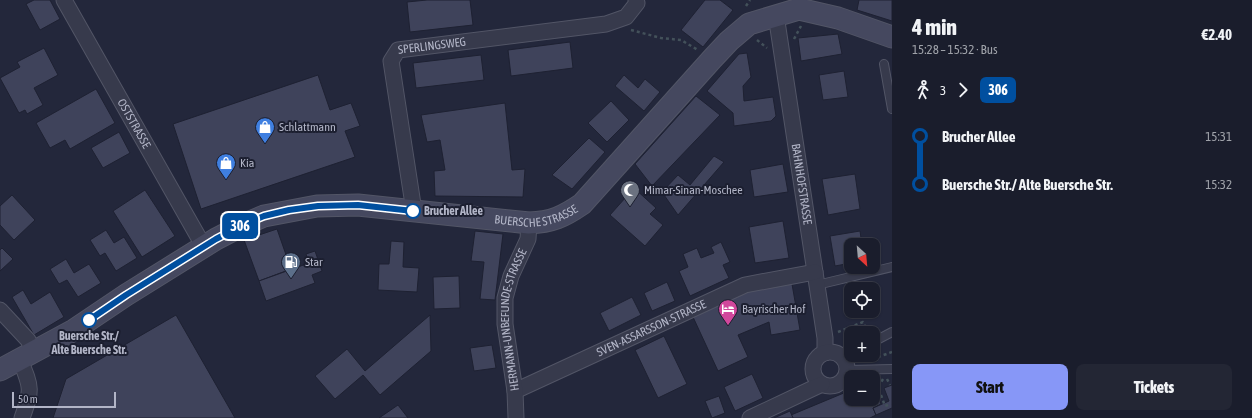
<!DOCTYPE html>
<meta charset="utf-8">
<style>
:root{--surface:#1a1d2c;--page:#232634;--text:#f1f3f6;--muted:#9fa2a9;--line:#383b48;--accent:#8797f7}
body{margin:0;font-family:"Asap Condensed",sans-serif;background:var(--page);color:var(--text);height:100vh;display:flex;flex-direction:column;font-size:15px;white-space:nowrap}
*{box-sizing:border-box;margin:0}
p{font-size:13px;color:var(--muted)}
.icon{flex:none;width:22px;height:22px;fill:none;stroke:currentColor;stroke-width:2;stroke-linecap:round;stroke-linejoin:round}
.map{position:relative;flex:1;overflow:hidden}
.sheet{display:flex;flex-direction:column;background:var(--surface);width:360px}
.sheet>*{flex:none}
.badge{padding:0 8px;border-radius:6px;font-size:14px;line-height:26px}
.needle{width:26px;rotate:154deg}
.buttons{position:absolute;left:844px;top:238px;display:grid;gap:8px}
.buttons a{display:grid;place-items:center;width:36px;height:36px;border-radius:8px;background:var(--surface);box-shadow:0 1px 3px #0004,0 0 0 1px var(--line);font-size:20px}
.scale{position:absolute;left:12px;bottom:10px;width:104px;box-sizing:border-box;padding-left:4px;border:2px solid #b2b5c7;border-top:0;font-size:11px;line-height:14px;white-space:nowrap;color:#b2b5c7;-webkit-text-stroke:3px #1c1f30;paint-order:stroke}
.map>.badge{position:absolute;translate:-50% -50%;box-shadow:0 0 0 2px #fff}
.legs{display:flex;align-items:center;gap:6px;height:44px;padding:0 20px;font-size:13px}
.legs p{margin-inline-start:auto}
.summary{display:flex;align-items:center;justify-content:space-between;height:68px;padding:0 20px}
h1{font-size:22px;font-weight:800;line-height:30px}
.cta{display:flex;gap:8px;margin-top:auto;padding:8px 20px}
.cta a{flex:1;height:46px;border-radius:8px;background:var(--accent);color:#111;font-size:16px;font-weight:800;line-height:46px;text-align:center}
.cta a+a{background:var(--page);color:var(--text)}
ul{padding:0 20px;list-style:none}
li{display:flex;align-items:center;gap:14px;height:48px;font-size:15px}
li i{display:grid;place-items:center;width:6px;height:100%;margin:0 5px;background:currentColor}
li i::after{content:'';width:10px;height:10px;margin:-5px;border:3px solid;border-radius:50%;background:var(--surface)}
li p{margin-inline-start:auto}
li:first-child i{background:linear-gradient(#0000 50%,currentColor 0)}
li:last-child i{background:linear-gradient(currentColor 50%,#0000 0)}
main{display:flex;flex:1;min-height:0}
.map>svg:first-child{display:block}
</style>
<main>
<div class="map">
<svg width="892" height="418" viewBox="0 0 892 418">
<rect width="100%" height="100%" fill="#23273b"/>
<g fill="#3f435b" stroke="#1e2132">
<path d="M34,0h16l10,19 -20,11 -14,-26z"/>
<path d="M427,0h43l3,25 -63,7 -3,-30z"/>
<path d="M705,0h15l13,10 -30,37 -22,-17z"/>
<path d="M859,0h33v21l-35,-11z"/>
<path d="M838,34l4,20 -41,7 -3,-23z"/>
<path d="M570,42l3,26 -62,8 -3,-26z"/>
<path d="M44,48l14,27 -24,13 9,17 -16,9 -2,-4 -6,3 -19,-35 20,-11 -3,-5z"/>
<path d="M747,53l4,24 -8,9 1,15 29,-4 3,19 -5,5 -37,5 -1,-13 -26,-22 32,-37z"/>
<path d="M481,55l3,25 -68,8 -3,-25z"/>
<path d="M844,71l4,26 -25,3 -4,-25z"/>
<path d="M318,75l12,35 21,-7 9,23 -15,5 10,26 -154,52 -28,-85z"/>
<path d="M624,75l14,13 7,-9 15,13 -16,19 -29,-25z"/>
<path d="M96,89l19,34 -45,26 -5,-9 -15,8 -14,-25z"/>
<path d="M696,96l24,19 -68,71 -17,-22z"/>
<path d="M611,101l18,19 -22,22 -19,-19z"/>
<path d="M505,103l7,67 13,-1 -2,28 -88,-1 -1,-25 11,-1 -5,-30 -13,2 -6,-27z"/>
<path d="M119,132l11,21 -27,15 -12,-20z"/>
<path d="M589,138l16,14 -33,37 -20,-14z"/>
<path d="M714,156l10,6 -46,53 -16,-23 16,-17 12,10z"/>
<path d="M783,164l5,28 -34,5 -4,-27z"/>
<path d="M855,174l5,35 -32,6 -6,-36z"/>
<path d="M634,188l22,20 -6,6 13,11 -18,21 -35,-31z"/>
<path d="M145,190l30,46 -33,21 -29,-46z"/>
<path d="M12,195l23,25 -21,20 -14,-15v-19z"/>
<path d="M783,221l6,37 -34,5 -6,-36z"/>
<path d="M277,229l14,40 -32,12 -15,-41z"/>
<path d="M106,230l8,13 10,-6 13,21 -21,13 -11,-18 -5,3 -10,-16z"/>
<path d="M475,231l28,3 -8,66 -15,-1 4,-37 -13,-1z"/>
<path d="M860,231l2,14h-11v18l-16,3 -5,-30z"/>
<path d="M391,241l13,1 -1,25 16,1 -2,24 -39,-2 1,-26h10z"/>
<path d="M721,242l9,20 -7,3 6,13 -39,18 -11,-25 9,-4 -5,-13 14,-6 4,10 13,-5 -3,-6z"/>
<path d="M2,248l11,11 -13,12v-21z"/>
<path d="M315,251l7,20 -10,4 3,8 -49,18 -7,-20 50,-18 -3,-9z"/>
<path d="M66,259l8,14 15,-9 12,19 -23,14 -11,-17 -8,4 -9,-15z"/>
<path d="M459,276l1,32 -26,1 -1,-32z"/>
<path d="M667,282l8,19 -23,10 -8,-18z"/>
<path d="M792,284l8,46 -29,5 -2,-13 -31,13 10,22 -30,14 -25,-54 61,-28z"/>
<path d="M23,290l8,14 19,-12 14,25 -30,18 -22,-38z"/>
<path d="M632,297l9,18 -32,16 -9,-18z"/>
<path d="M176,315l59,103h-182l13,-39z"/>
<path d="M430,315l1,36 -51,44 -17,-20 -28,24 -20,-23 32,-27 18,22z"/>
<path d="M664,336l23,48 -29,14 -23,-48z"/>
<path d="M492,345l4,23 -22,3 -4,-23z"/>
<path d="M752,374l11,24 -28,13 -11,-24z"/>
<path d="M873,385l8,19 -8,4 3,7 -6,3h-77l-2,-3 60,-25v9h22z"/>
<path d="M892,385v23l-16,7 -3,-7 16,-7 -5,-13z"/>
<path d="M719,396l6,17 -13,5 -7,-17z"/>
<path d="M398,405l10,13h-29z"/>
<path d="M790,411l3,7h-19z"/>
</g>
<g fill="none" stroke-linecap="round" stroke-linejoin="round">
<g stroke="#525566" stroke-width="10">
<g id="lane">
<path d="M884,64l8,45"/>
<path d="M817,285l75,-18"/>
<path d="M873,342l19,-10"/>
<path d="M842,358l9,-5"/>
<path d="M847,370l45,-1"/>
</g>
</g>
<g stroke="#525566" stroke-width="17">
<g id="street">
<path id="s1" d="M64,0l140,247"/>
<path id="s2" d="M776,15l49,323v15"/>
<path id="s3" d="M414,211l-23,-150 7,-11 208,-26 20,-7 11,-14 -1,-3"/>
<path d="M0,310l28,30 6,12"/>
<circle cx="830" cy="369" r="17"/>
<path d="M20,360c12,28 12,30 2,58"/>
<path id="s4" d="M515,391l230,-106 70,-13"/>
<path id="s5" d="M516,418l-1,-27 -10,-67v-26l6,-22 17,-37 1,-16"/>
<path d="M750,418l72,-34"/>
</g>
</g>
<g stroke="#525566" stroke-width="23">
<g id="secondary">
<path id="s6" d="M0,370l74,-40 52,-35 90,-56 29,-15 19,-8 53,-10 41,-1 171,18c23,-1 34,-6 53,-19l131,-146 16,-17 20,-17 50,-15 39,9 54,19"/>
</g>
</g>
<g stroke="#43515a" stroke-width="2.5" stroke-dasharray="3 3" stroke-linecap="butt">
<path d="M746,6l4,-6"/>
<path d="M631,30l30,8 20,2 17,10"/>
<path d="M794,39l7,-13"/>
<path d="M757,40l10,8"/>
<path d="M838,332l25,-10 5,11"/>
<path d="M878,357l14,-5"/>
<path d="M883,379l-5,8 7,19 6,-2"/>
<path d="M887,379l3,6"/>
</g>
<use href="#lane" stroke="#373a4c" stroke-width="8"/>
<use href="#street" stroke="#373a4c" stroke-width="15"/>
<use href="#secondary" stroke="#45485f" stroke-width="21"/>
</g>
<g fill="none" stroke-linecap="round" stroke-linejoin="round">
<g stroke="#fff" stroke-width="9">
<path id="line-1" d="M89,320l37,-25 90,-56 29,-15 19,-8 25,-6 29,-4 40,-1 55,6"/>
</g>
<use href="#line-1" stroke="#004f9f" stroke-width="6"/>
</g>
<defs>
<g id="shop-pin" transform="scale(1)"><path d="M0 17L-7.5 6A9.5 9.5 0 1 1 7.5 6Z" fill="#3f7fe0" stroke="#1c1f30"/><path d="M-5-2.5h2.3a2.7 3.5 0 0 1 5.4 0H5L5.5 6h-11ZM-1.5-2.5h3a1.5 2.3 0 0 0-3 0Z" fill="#fff"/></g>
<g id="mosque-pin" transform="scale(1)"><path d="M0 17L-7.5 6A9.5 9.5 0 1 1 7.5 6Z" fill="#6b7280" stroke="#1c1f30"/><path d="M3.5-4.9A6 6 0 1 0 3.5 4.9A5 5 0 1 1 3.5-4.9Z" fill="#fff"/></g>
<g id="fuel-pin" transform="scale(1)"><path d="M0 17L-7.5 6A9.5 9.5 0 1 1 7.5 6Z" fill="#5c6f8a" stroke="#1c1f30"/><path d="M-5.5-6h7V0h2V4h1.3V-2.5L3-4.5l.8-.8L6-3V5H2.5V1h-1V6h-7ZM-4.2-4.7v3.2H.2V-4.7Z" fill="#fff"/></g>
<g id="hotel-pin" transform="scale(1)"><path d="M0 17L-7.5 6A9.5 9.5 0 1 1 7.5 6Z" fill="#d1479c" stroke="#1c1f30"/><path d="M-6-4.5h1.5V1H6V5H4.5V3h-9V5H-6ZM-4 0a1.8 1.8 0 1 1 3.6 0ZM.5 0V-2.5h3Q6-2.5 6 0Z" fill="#fff"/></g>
</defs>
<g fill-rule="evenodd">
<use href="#shop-pin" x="265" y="127"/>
<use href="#shop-pin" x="226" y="163"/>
<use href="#mosque-pin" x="630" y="190"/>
<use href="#fuel-pin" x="291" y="262"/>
<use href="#hotel-pin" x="728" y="309"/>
</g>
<g fill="#fff" stroke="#004f9f" stroke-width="2">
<circle cx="413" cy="211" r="7"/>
<circle cx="89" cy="320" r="7"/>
</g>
<g text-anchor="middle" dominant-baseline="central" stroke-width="4" stroke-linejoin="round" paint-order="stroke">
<g font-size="12" fill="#b2b5c7" stroke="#1c1f30">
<text stroke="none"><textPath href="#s3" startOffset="199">SPERLINGSWEG</textPath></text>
<text stroke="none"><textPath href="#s1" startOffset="142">OSTSTRASSE</textPath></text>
<text stroke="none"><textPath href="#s2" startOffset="171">BAHNHOFSTRASSE</textPath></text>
<text stroke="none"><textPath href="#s6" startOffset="581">BUERSCHE STRASSE</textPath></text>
<text stroke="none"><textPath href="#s5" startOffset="100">HERMANN-UNBEFUNDE-STRASSE</textPath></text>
<text stroke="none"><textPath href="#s4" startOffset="150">SVEN-ASSARSSON-STRASSE</textPath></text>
</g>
<g font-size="12" fill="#b2b5c7" stroke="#1c1f30" text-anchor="start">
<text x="279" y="127">Schlattmann</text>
<text x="240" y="163">Kia</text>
<text x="644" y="190">Mimar-Sinan-Moschee</text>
<text x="305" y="262">Star</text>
<text x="742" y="309">Bayrischer Hof</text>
</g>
<g font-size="12" font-weight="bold" fill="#b2b5c7" stroke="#1c1f30" text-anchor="start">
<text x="424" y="211">Brucher Allee</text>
<text x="89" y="336" text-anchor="middle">Buersche Str./<tspan x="89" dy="14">Alte Buersche Str.</tspan></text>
</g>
</g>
</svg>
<div class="buttons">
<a><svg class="needle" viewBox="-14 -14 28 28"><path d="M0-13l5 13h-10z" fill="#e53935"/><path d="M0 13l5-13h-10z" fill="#9fa2a9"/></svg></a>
<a><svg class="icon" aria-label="locate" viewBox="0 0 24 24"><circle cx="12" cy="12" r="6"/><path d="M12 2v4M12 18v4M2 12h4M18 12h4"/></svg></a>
<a>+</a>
<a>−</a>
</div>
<div class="scale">50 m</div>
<b class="badge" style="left:240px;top:226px;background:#004f9f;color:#fff">306</b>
</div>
<section class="sheet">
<div class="summary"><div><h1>4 min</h1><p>15:28 – 15:32 · Bus</p></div><b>€2.40</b></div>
<div class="legs"><svg class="icon" aria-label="walk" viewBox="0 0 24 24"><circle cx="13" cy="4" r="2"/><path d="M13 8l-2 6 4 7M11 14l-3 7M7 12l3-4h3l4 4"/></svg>3<svg class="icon" aria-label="forward" viewBox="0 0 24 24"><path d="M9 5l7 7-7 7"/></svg><b class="badge" style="background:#004f9f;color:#fff">306</b></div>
<ul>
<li><i style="color:#004f9f"></i><b>Brucher Allee</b><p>15:31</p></li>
<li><i style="color:#004f9f"></i><b>Buersche Str./ Alte Buersche Str.</b><p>15:32</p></li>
</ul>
<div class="cta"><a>Start</a><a>Tickets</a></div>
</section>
</main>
